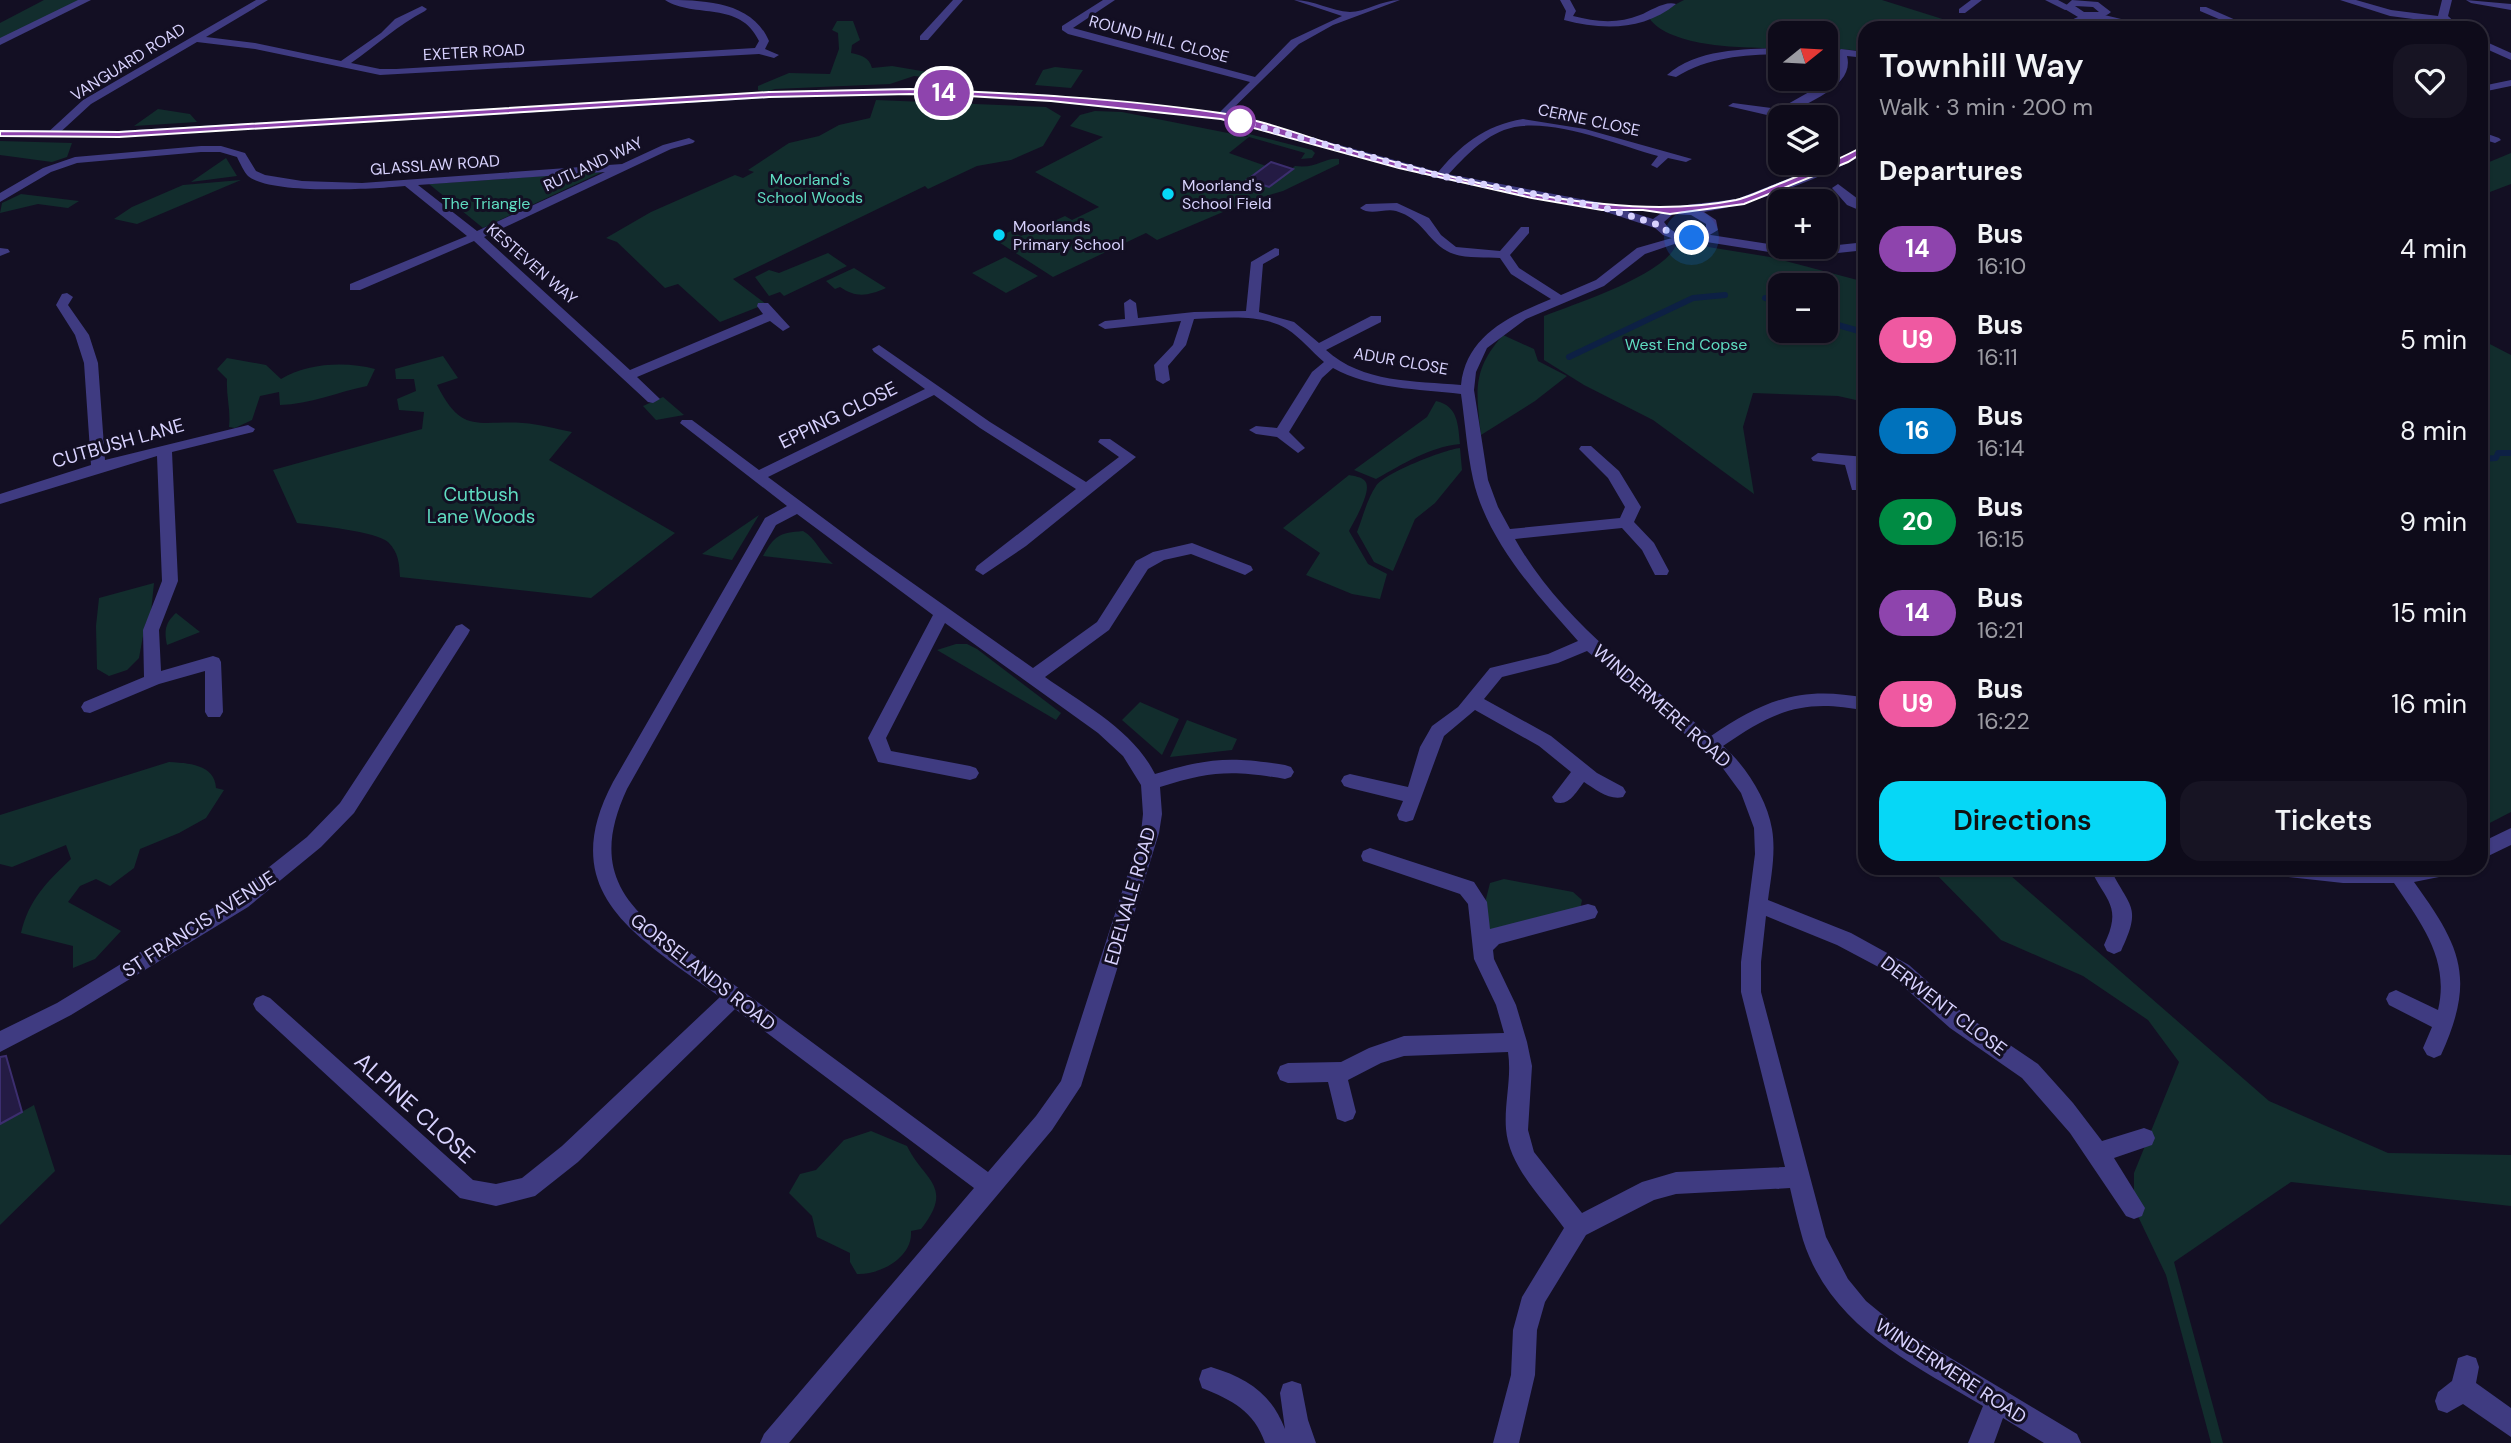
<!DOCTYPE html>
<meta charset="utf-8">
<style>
:root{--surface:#0e0b1a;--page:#171423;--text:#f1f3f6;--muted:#9b9ba2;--line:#2e2b39;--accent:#06d7f6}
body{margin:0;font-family:"DM Sans",sans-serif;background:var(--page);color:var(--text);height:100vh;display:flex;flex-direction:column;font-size:26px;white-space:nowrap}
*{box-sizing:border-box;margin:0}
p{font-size:23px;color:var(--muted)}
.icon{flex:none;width:38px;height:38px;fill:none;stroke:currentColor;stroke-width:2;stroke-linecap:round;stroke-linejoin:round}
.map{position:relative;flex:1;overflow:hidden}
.side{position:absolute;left:1858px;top:21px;width:630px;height:854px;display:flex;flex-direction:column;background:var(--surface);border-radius:21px;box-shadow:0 2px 5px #0004,0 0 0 2px var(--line)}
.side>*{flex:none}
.badge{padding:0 14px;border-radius:23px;font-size:24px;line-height:46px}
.needle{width:46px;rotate:72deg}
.tools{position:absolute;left:1768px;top:21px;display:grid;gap:14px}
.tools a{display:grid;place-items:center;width:70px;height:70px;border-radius:14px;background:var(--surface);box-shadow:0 2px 5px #0004,0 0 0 2px var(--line);font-size:35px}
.you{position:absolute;width:35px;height:35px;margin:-18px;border:5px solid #fff;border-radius:50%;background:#1a73e8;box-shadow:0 0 0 10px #1a73e833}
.map>.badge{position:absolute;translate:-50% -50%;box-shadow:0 0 0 4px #fff}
h2{padding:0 21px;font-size:26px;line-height:63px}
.round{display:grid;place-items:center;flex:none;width:74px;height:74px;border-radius:21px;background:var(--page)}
.summary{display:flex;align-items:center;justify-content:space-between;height:119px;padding:0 21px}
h1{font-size:33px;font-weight:600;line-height:52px}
.cta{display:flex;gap:14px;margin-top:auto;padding:14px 21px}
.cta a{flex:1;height:80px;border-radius:21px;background:var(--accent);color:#111;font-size:28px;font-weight:600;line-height:80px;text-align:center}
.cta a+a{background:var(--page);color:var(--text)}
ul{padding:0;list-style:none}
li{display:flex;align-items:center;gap:21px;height:91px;padding:0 21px}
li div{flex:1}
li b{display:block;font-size:26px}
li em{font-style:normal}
li .badge{min-width:77px;font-weight:700;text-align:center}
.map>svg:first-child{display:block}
</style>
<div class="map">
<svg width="2511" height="1443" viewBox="0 0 2511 1443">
<rect width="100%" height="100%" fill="#130f23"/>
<g fill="#122d2d" fill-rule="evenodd">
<path d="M44,0h36l-80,39v-16z"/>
<path d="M1684,0h198l89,28h-105l-1,23 -40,-3v-15h-45v15c-34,0 -110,0 -131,-30z"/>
<path d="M837,21h16l7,19 -8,5 -1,8c10,2 18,4 21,15l20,-2 59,10 -8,3 -29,-3 -24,8 -115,5 -10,3 -7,-2v-4l31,-13 41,1 9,-25 -1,-16 -6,-3z"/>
<path d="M1055,67l28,3 -12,18 -36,-3 8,-15z"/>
<path d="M876,100l170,7 15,9 -18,30 -32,14 -34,6 -49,23 -3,-3 -192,93 33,25 -46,18 -42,-38 -13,4 -48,-46 -11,-4 45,-26 84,-37 8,3 11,-6 -6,-2 41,-27 30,-7 20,-11 31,-7z"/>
<path d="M158,109l32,5 7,8 -63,4z"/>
<path d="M1095,111l27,1 126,25 -3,-4 67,17 3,3 -3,5 -11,1 4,-6 -56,-16 -20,16 37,13 -19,14 22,7 26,-21c23,3 29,-9 44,-7v5l-56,27 -34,10 -92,39 -11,-7 -93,44 -59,-38 17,-8 10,5 44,-20 7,4 27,-13 -64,-35 68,-35 -33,-11 10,-11z"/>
<path d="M0,141l72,2 -5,14 -15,5 -52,-7z"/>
<path d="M2511,153v31l-29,11v-30z"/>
<path d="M226,158l11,18 -46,6z"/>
<path d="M602,172l-119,56 -54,-44z"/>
<path d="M241,180l-104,44 -23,-5 18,-12 51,-22z"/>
<path d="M21,194l58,7 -11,7 -30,-4 -38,9 2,-10z"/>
<path d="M1696,245l74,12 95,25v120l-27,-6 -85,-3 -10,34 11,67 -101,-74 -69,-35 -40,-25v-44c31,-12 117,-40 131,-69zM1825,285v46h-45v-46z"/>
<path d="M828,253l19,13 -63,30 -4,-4 -11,4 -14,-19 14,-7 10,3z"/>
<path d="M1005,257l33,19 -32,17 -34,-20z"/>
<path d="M854,268l32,20c-18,8 -30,10 -46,-1l-5,2 -9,-8z"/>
<path d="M1503,335l31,14 4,12 29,15 -32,25 -54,34c-5,-44 -9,-65 22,-100z"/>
<path d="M2482,340l29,15v457l-29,15z"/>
<path d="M443,356l15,22 -21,7c25,50 41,35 86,38 16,1 33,6 49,9l-23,28 126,73 -84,65 -191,-21c-1,-14 -1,-24 -12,-35 -10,-10 -73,-17 -91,-19l-24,-53 149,-41 2,-17 -25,-2 -2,-11 19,-8 -2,-12h-18l-1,-10z"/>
<path d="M227,358l39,7 15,14c26,-16 65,-18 94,-10l-8,17c-29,6 -57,18 -87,19l-1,-13 -19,4 -8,24 -17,8 -6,-1c2,-17 -3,-31 -2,-48l-10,-10z"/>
<path d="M663,397l21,18 -28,5 -13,-14z"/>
<path d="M1436,401c22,5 22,23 24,43 -31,3 -57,20 -84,35l-22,-9 73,-53z"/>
<path d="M1460,448l2,22 -27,33 -20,16 -22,52 -19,-9 -17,-30c6,-15 10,-33 19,-46 9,-13 67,-36 84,-38z"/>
<path d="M1349,475c5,1 13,2 16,6 8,9 -11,40 -16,50l19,33 19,10 -7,25 -28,-5 -46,-19 14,-22 -37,-25z"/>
<path d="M759,515l-27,45 -30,-6z"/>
<path d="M803,531c13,7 18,23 30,33l-70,-8c12,-21 16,-23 40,-25z"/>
<path d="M154,583l-3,29 -6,13 -6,33 -12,12 -18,6 -12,-7 -1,-43 3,-28z"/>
<path d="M176,613l24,19 -33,13c-3,-14 -2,-22 9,-32z"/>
<path d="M956,644h11l10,5 84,64 -5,7 -119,-70z"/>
<path d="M1140,702l39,17 -17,36 -40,-35z"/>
<path d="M1187,720l50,19 -5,11 -62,7z"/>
<path d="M169,762c18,1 46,2 47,26l8,2 -18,28 -27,15 -39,16 -6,19 -24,18 -14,-7 -16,7 -12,16 53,29 -26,28 -22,9v-22l-52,-13c8,-34 26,-51 50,-74l-5,-14 -54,22 -12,-3v-49z"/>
<path d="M1930,868h72l267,233 119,52 123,2v51l-220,-24 -117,80 49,181h-12l-45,-168 -32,-67v-35l45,-111 -31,-42 -65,-44 -82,-36z"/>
<path d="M1504,879l69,13 9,8 -2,10 -89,23 -7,-26 6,-24z"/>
<path d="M34,1105l21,66 -55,54v-101z"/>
<path d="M871,1131l36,15c17,35 48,40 14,83l-10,2c2,26 -30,44 -54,43l-7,-12v-9l-33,-16 -5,-21 -23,-23 11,-19 16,-4 28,-30z"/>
</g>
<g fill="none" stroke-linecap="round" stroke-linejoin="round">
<g stroke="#0d2044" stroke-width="6">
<path d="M1765,298l15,2"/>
<path d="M1825,317l13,8 28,8"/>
<path d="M1569,357l124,-59 32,-3"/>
<path d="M2482,459l14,-1 2,-5h13"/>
</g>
</g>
<g fill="#241b44" stroke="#3c2e6f" stroke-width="2">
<path d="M1271,162l22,7 -24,18 -22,-7z"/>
<path d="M6,1056l16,56 -22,12v-67z"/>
</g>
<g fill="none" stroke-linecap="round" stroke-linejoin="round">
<g fill="#3f3b81" fill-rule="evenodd">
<path d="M256,0h12l-62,37 49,6 86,18 40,-28 14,-14 27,-13 5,3 -2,2c-27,14 -48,34 -74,52l29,6h16l359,-21 4,-7c-19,-41 -64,-22 -94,-41 38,0 87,1 104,41l-4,8 14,6 -5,3 -15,-4 -379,21 -125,-26 -58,-7 -106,62 -36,33 -10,-2 38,-35z"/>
<path d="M953,0h10l-35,40h-8v-4z"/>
<path d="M1103,0h12l-42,28 182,49 36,-37 51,-24 -48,-16c20,0 37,11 56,12 15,0 32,-12 50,-12l-67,25 -34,19 -77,75 -4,-1v-4l32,-32 -182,-48 -6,-4v-4z"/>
<path d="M1560,0h10l6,11 -3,5c23,6 45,8 67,-1 10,-4 26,-15 36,-11 -33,27 -74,26 -112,16l2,-9z"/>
<path d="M1971,0h11l-17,13h-6v-4z"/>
<path d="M2045,0h13l15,8 -8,2z"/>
<path d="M2340,0h16l35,10 47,6 4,-16h10l-4,16 13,12h-11l-6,-5 -54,-7z"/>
<path d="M2466,0l45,4v6l-40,-7z"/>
<path d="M2200,7h6l48,21h-14l-40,-17z"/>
<path d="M2096,13l46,11 1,2 -9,2 -41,-10 -2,-2z"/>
<path d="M2482,40l29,13v7l-29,-13z"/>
<path d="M1780,48v6c-38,1 -71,3 -104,23l-9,-2c29,-26 76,-26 113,-27z"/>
<path d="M1841,49l25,3v6l-19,-2c8,30 -38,45 -59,58l2,3 -10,1 -52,-12 5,-3 46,6 53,-30 7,-11 -3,-16z"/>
<path d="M2511,80v6l-29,6v-6z"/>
<path d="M1523,119l62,10 107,30 -6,3 -18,-4 -11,10 -6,-3 7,-9c-41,-11 -113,-42 -154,-26 -25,10 -42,30 -59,48l-10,-2c24,-30 50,-51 88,-57z"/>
<path d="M2482,132l17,6 2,2 -6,3 -13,-4z"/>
<path d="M689,138l6,3 -2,2 -22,6 -187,88 146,133 133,-56 -6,-8 1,-3h10l22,24 -7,4 -13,-10 -133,56 23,22 -7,4 -5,-1 -174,-161 -114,49h-10v-6l117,-48 -62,-50c-30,3 -134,9 -157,-10 -4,-4 -8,-13 -11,-19l-17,-5h-19l-124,11 -26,9 -51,30v-9l43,-25 32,-11 126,-11h20l24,7 11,18 9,4 37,6 60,2 260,-19 41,-19zM605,172l-128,59 -59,-46z"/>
<path d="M1838,184l28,21v8l-19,-8 -15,-17z"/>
<path d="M1397,203l32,15 12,17 15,12 44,4 21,-24h8v6l-19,22 9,13 42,27 35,-15 41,-32 49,-14 6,4 -47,16 -41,32 -78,33 -39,29 -11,24 -2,18 14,90 10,27 12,22 110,-11 5,-11 -17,-29 -29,-29 2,-3h10l28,25 22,36 -7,15 20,21 15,28 -2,4h-12l-13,-25 -20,-22 -107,11c46,82 126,138 196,197 53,-36 90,-51 155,-38v13c-63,-13 -92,0 -143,35 23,20 44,53 49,83 4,24 -1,48 -4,71l83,33 58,32 55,49 74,50 35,39 29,38 42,-13 8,3 3,7 -3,7 -38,13 31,50 -3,8 -8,3 -8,-3 -56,-83 -48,-55 -72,-50 -64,-57 -49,-26 -71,-29 -5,46v30l65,245 22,42 18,22 28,23 183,110 4,9h-37l-41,-25 -9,25h-26l15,-37c-72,-43 -152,-79 -180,-166 -5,-17 -9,-35 -13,-52l-114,6 -22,6 -68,35 -41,67 -8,28 -2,45 -16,68h-26l18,-68 2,-45 9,-33 42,-69c-21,-29 -55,-61 -58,-99 -2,-26 6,-51 2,-77l-104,4 -23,7 -33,17 8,32 -3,7 -8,3 -8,-3 -9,-37 -40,1 -8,-3 -3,-7 3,-7 8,-3 53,-1 28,-14 35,-12 100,-3 -8,-28 -22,-46 -6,-55 -8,-10 -97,-33 -2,-5 2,-5 7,-3 104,34 13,20 3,27 98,-25 7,2 3,6 -3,6 -96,26 -6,6 1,9 22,46 11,37 5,24 -4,64 6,22 48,61 60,-31 34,-10 109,-5 -44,-175v-30l14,-108 -1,-26 -13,-35 -22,-30 -132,-112 -29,12 -56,14 -18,22 67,37 46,37 26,14 3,5 -3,5c-13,4 -28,-8 -39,-15 -8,10 -15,25 -29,20l-3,-5 19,-25 -32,-26 -64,-36 -31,26 -31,84 -7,2 -7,-2 -2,-5 6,-14 -53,-13 -6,-2 -3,-5 3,-5 6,-2 58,13 12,-40 12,-21 26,-19 32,-39 58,-14 30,-13c-41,-46 -91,-100 -105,-162 -6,-28 -8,-57 -12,-85 -43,-5 -90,-5 -128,-26l-11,10 -33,54 16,16 -7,5 -21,-16 -21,-3 -7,-4 7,-4 21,2 35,-56 12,-10c-13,-11 -23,-24 -37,-33 -26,-16 -64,-11 -93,-10l-8,26 -18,21 2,14 -7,4 -7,-4 -2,-15 19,-20 8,-24 -76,8 -7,-4 7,-4 20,-2 -1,-16 6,-4 6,4 2,15 56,-6 52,-1 5,-49 24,-14 4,1v6l-16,9 -4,48 35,10 25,21 52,-27h10v6l-55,28c36,33 89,31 135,35 5,-49 48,-69 90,-86l-40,-25 -11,-16c-15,-1 -40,1 -53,-7 -21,-12 -24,-32 -51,-40 -11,-3 -26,5 -36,-3l6,-4z"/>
<path d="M1698,233l102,16 66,-7v8l-66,7 -106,-17 -2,-3z"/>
<path d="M0,248l8,1 2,3 -10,4z"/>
<path d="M67,293l6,4 -5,8 21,30 9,28 7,97 143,-35 7,4 -2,3 -81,20 6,129 -19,49 2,41 52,-15 6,2 2,4 2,50 -3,5h-12l-3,-5v-41l-46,13 -69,29 -6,-1 -3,-5 3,-5 60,-25 -1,-47 19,-49 -5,-125 -157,48v-10l91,-29 -7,-102 -9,-28 -19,-30 6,-11z"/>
<path d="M879,345l111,77 96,60 33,-25 -21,-15 2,-3h10l26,18 -110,89 -43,29 -8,-5 2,-4 99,-77 -96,-61 -46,-33 -166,82 102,76 163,115 64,-46 39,-61 17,-9 39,-9 59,23 2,4 -8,5 -54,-21 -27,6 -16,9 -39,61 -64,47c38,27 88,53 110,97 53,-16 75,-18 130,-9l6,2 3,5 -3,5 -6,2c-53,-9 -74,-8 -125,8l2,27 -3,19 -78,253 -29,44 -263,313h-29l4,-9 210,-246 -239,-179 -157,153 -43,34 -39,10 -36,-8 -204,-188 -3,-6 3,-6 7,-3 7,3 203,182 23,4 26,-6 40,-32 158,-149c-80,-59 -167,-102 -107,-215l152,-264 22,-12 -107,-83 2,-3h10l67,50 166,-81 -51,-37 -2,-3zM797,514l136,101 -65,123 10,24 92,18 6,-2 3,-5 -3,-5 -6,-2 -79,-15 -5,-13 59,-115 153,110 25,23 18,29 2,29 -2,19 -80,248 -25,35 -48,56 -339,-250c-45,-40 -46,-81 -22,-133l149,-264z"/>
<path d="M1818,453l48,4v10l-6,-1 4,21 -2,3h-10l-7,-25 -32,-4 -2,-3z"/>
<path d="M1864,568h2v10l-8,-1 -2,-4z"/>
<path d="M462,624l8,6 -2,4 -114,179 -33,34 -73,60 -177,108 -71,37v-21l57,-28 177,-108 73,-58 33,-34 116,-177z"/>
<path d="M2511,828v17l-29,14v-17z"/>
<path d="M2090,868h20c19,40 33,37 11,83l-7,3 -7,-3 -3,-6c19,-39 2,-43 -14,-77z"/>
<path d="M2270,868h187l-3,6 -40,8c47,65 62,96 27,173l-7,3 -7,-3 -4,-7 9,-21 -43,-22 -3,-6 3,-6 7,-3 42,20c12,-51 -17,-87 -44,-127h-51l-63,-7 -7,-2z"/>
<path d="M2467,1355l9,3 3,9 -3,16 35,25v29l-48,-33 -16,9 -9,-3 -3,-9 3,-9 14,-11 6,-23z"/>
<path d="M1211,1367c36,11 60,26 74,62l-5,-36 3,-9 9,-3 9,3 7,36 8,23h-51c-11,-32 -33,-43 -63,-55l-3,-9 3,-9z"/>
</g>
<g fill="#3f3b81" fill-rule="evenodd">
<path d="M78,0h13l-91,45v-7z"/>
<path d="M2072,0l26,2 13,10c-10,9 -44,16 -58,16l25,-11 -15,-9zM2075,6l18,1 6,5h-15z"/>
<path d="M910,88l141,7 171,18 220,60 160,30 51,16 17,-12 67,-8 104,-41 25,-13v8c-48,27 -109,50 -162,59l12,8 2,10 -15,9 -21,3 -19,-7 -8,-7 -55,-18 -159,-31 -220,-60 -170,-18 -83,-5 -58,-2 -141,4 -650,39 -119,-1v-6l119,1 650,-39zM1673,214l18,1 15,9v5c-14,9 -32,8 -42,-7z"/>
</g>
</g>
<path fill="#8e44ad" stroke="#fff" stroke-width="2" d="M910,89c103,4 208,9 310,24 43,7 86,24 127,36 116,32 270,75 389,51 13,-3 27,-10 40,-15 29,-12 59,-23 86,-38l8,1 -22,14 -104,42 -74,10 -27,-4h-41l-70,-12 -133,-30 -178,-49 -170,-18 -83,-5 -58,-2 -141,3 -650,40 -119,-1v-5l119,1 650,-40z"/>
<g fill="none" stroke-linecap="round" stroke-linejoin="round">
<path stroke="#d8d2fe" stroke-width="7" stroke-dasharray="0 12.6" d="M1240,121l201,55 161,31 57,18 12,9 21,4"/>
</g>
<circle fill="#fff" stroke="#8e44ad" stroke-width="3.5" cx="1240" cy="121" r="14"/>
<g fill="#06d7f6" stroke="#130f23" stroke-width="2.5">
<circle cx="1168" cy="194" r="7"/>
<circle cx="999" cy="235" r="7"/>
</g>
<g text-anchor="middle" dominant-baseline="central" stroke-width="6" stroke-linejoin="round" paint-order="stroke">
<g font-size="16" fill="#d8d2fe" stroke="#130f23">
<text transform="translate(1159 39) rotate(15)">ROUND HILL CLOSE</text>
<text transform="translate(474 52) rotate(-3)">EXETER ROAD</text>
<text transform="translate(128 62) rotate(-32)">VANGUARD ROAD</text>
<text transform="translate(1589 120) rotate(12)">CERNE CLOSE</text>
<text transform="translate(593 164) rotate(-25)">RUTLAND WAY</text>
<text transform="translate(435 165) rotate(-4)">GLASSLAW ROAD</text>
<text transform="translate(532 264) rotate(41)">KESTEVEN WAY</text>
<text transform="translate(1401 361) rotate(10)">ADUR CLOSE</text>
</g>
<g font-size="16" fill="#5fdcc1" stroke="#130f23">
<text x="810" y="179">Moorland's<tspan x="810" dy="18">School Woods</tspan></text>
<text x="486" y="203">The Triangle</text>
<text x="1686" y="344">West End Copse</text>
</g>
<g font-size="16" fill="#d8d2fe" stroke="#130f23" text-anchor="start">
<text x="1182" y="185">Moorland's<tspan x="1182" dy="18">School Field</tspan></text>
<text x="1013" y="226">Moorlands<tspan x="1013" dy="18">Primary School</tspan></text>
</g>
<g font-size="19" fill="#d8d2fe" stroke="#130f23">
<text transform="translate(838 415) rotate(-26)">EPPING CLOSE</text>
<text transform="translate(118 443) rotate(-16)">CUTBUSH LANE</text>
<text transform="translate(1662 706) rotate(41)">WINDERMERE ROAD</text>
<text transform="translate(1130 896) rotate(-74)">EDELVALE ROAD</text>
<text transform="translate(199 924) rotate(-33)">ST FRANCIS AVENUE</text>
<text transform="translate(703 972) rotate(38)">GORSELANDS ROAD</text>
<text transform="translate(1944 1006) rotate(37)">DERWENT CLOSE</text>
<text transform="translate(1951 1371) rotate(33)">WINDERMERE ROAD</text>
</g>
<g font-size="19" fill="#5fdcc1" stroke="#130f23">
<text x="481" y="494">Cutbush<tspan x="481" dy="22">Lane Woods</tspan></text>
</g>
<g font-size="23" fill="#d8d2fe" stroke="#130f23">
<text transform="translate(415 1108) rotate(42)">ALPINE CLOSE</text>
</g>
</g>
</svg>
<div class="tools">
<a><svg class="needle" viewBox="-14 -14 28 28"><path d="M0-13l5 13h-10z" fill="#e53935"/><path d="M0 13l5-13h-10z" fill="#9b9ba2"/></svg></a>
<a><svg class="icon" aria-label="layers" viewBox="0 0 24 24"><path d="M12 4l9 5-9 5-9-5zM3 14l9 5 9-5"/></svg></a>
<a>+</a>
<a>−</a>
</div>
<div class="you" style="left:1692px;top:238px"></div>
<b class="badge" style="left:944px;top:93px;background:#8e44ad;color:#fff">14</b>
<section class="side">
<div class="summary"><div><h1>Townhill Way</h1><p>Walk · 3 min · 200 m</p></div><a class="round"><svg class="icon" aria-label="heart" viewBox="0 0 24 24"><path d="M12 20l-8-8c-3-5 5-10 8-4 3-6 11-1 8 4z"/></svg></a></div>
<h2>Departures</h2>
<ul>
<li><span class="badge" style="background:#8e44ad;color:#fff">14</span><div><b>Bus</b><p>16:10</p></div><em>4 min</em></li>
<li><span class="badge" style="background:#ef59a1;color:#fff">U9</span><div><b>Bus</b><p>16:11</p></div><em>5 min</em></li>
<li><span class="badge" style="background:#0072bc;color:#fff">16</span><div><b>Bus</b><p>16:14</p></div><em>8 min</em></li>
<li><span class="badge" style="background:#008b43;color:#fff">20</span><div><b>Bus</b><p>16:15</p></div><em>9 min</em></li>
<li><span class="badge" style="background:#8e44ad;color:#fff">14</span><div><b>Bus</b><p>16:21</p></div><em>15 min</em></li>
<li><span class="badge" style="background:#ef59a1;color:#fff">U9</span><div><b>Bus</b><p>16:22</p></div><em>16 min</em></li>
</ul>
<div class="cta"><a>Directions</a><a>Tickets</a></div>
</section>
</div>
